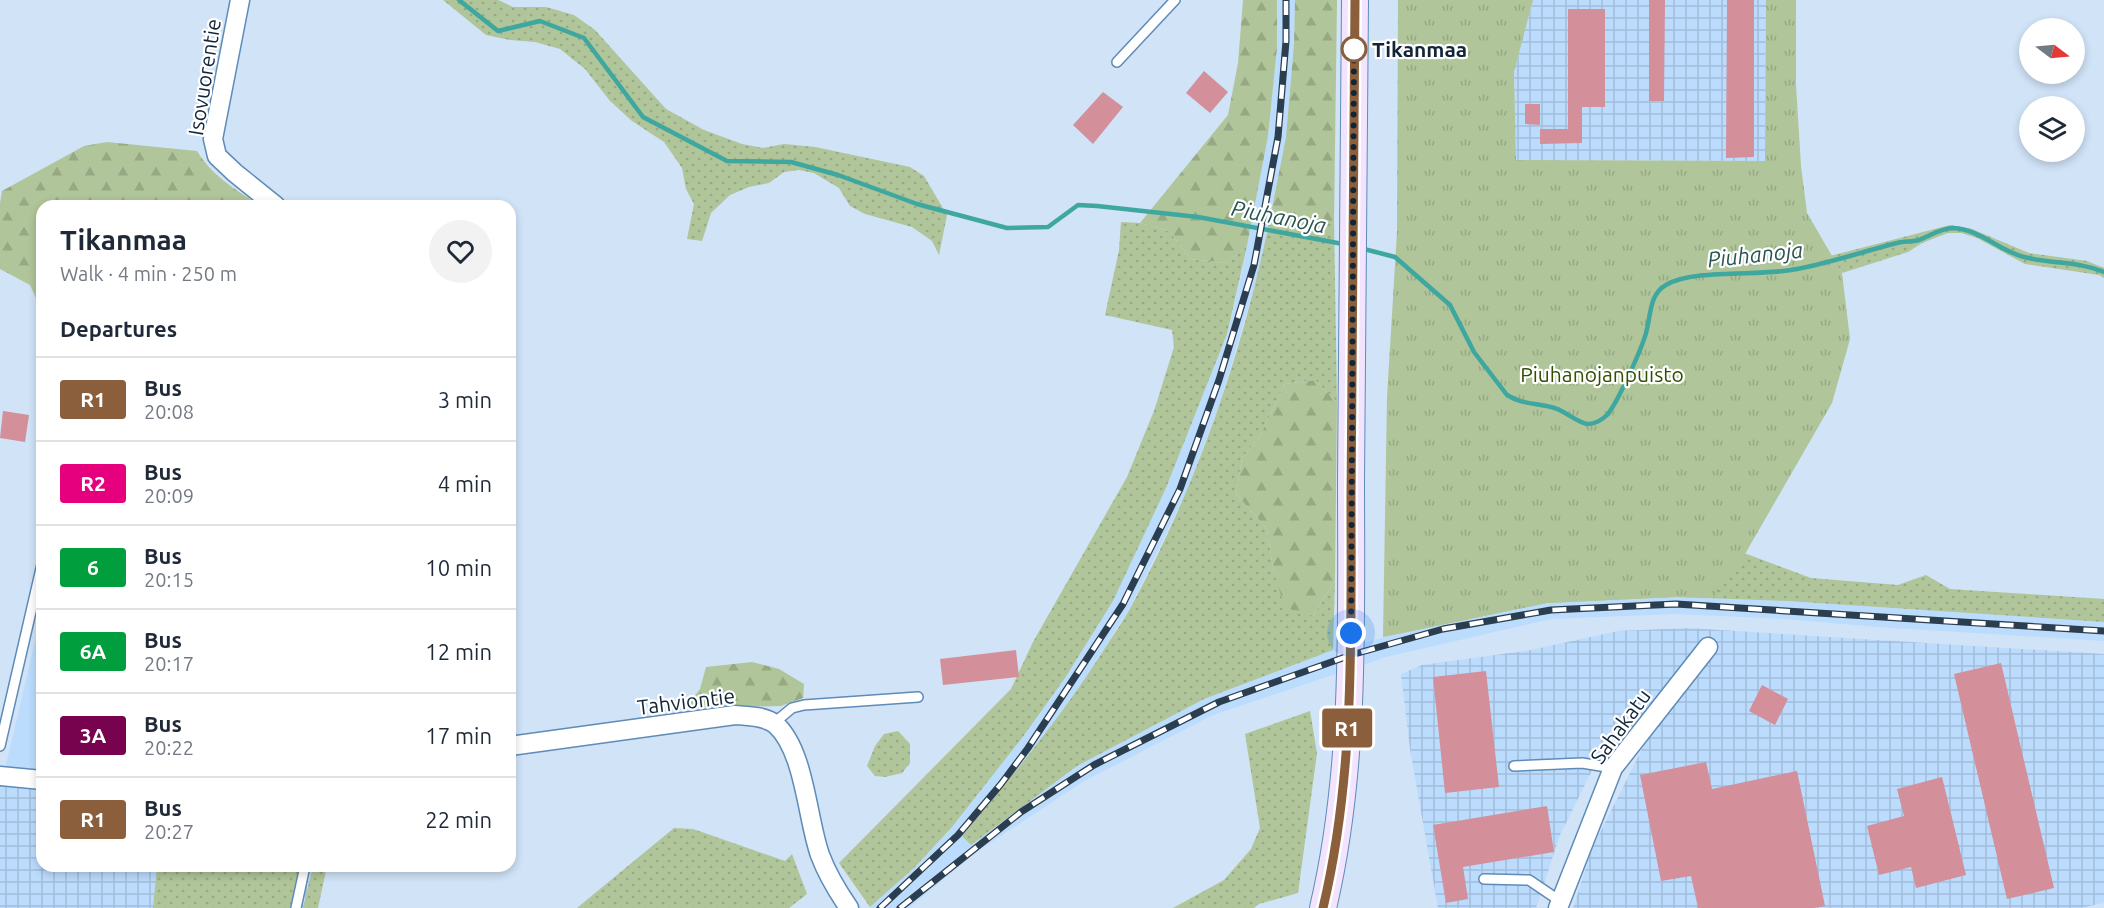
<!DOCTYPE html>
<meta charset="utf-8">
<style>
:root{--surface:#fff;--page:#f2f2f3;--text:#1f2937;--muted:#747a83;--line:#e0e1e3}
body{margin:0;font-family:Ubuntu,sans-serif;background:var(--page);color:var(--text);height:100vh;display:flex;flex-direction:column;font-size:22px;white-space:nowrap}
*{box-sizing:border-box;margin:0}
p{font-size:20px;color:var(--muted)}
.icon{flex:none;width:33px;height:33px;fill:none;stroke:currentColor;stroke-width:2;stroke-linecap:round;stroke-linejoin:round}
.map{position:relative;flex:1;overflow:hidden}
.sheet{position:absolute;left:36px;top:200px;width:480px;height:672px;display:flex;flex-direction:column;background:var(--surface);border-radius:18px;box-shadow:0 3px 9px #0003}
.sheet>*{flex:none}
.badge{padding:0 12px;border-radius:4px;font-size:21px;line-height:39px}
.needle{width:39px;rotate:106deg}
.buttons{position:absolute;left:2019px;top:18px;display:grid;gap:12px}
.buttons a{display:grid;place-items:center;width:66px;height:66px;border-radius:50%;background:var(--surface);box-shadow:0 3px 9px #0003;font-size:30px}
.you{position:absolute;width:30px;height:30px;margin:-15px;border:4px solid #fff;border-radius:50%;background:#1a73e8;box-shadow:0 0 0 9px #1a73e833}
.map>.badge{position:absolute;translate:-50% -50%;box-shadow:0 0 0 3px #fff}
h2{padding:0 24px;font-size:22px;line-height:54px}
.round{display:grid;place-items:center;flex:none;width:63px;height:63px;border-radius:32px;background:var(--page)}
.head{display:flex;align-items:center;justify-content:space-between;height:102px;padding:0 24px}
h1{font-size:28px;font-weight:700;line-height:45px}
ul{padding:0;list-style:none}
li{display:flex;align-items:center;gap:18px;height:84px;padding:0 24px;border-top:2px solid var(--line)}
li div{flex:1}
li b{display:block;font-size:22px}
li em{font-style:normal}
li .badge{min-width:66px;font-weight:700;text-align:center}
.map>svg:first-child{display:block}
</style>
<div class="map">
<svg width="2104" height="908" viewBox="0 0 2104 908">
<defs>
<pattern id="industrial-grid" width="8" height="8" patternUnits="userSpaceOnUse" patternTransform="scale(1.5)"><rect width="8" height="8" fill="#bcdcfd"/><path d="M0 4h8M4 0v8" fill="none" stroke="#a1bdd9"/></pattern>
<pattern id="grass-dots" width="8" height="8" patternUnits="userSpaceOnUse" patternTransform="scale(1.5)"><rect width="8" height="8" fill="#b0c599"/><path d="M2 2h.1M6 6h.1" fill="none" stroke="#96a984" stroke-width="1.8" stroke-linecap="round"/></pattern>
<pattern id="forest-firs" width="22" height="20" patternUnits="userSpaceOnUse" patternTransform="scale(1.5)"><rect width="22" height="20" fill="#b0c599"/><path d="M5 1l3.5 6h-7zM16 11l3.5 6h-7z" fill="#96a984"/></pattern>
<pattern id="park-tufts" width="24" height="20" patternUnits="userSpaceOnUse" patternTransform="scale(1.5)"><rect width="24" height="20" fill="#b0c599"/><path d="M3 7l-1-3M5 7V3M7 7l1-3M15 17l-1-3M17 17v-4M19 17l1-3" fill="none" stroke="#96a984"/></pattern>
</defs>
<rect width="100%" height="100%" fill="#d0e3f7"/>
<g fill="#bcdcfd">
<path d="M1277,0h18l-1,44 -8,93 -27,134 -38,129 -34,91 -56,115 -51,81 -42,59 -75,90 7,9 107,-79 127,-67 129,-49 102,-25 112,-22 129,-6 111,4 317,21v19l-227,-14 -92,-8 -110,-5 -124,5 -165,38 -173,58 -129,66 -108,71 -67,56h-40l45,-40 38,-41 70,-89 43,-60 48,-77 53,-113 61,-154 16,-66 25,-132 9,-88z"/>
<path d="M42,612v159l-37,-2z"/>
</g>
<g fill="url(#industrial-grid)">
<path d="M1533,0h233l-1,161 -249,-1 -2,-88z"/>
<path d="M1688,628l416,26v249l-24,5h-507l19,-59 53,-106 -35,-9 -50,101 -24,73h-98l-28,-159 -9,-75 21,-9 109,-15 87,-19z"/>
<path d="M0,785l42,3v78h277l-10,42h-309z"/>
</g>
<g fill="url(#grass-dots)">
<path d="M443,0h55l15,7h33l28,8 21,15 71,79 38,21 38,14 21,4 21,-4 31,3 95,20 14,9 23,39 -8,40 -7,-14 -20,-14 -47,-13 -15,-8 -11,-18 -25,-15 -15,-3 -15,2 -15,11 -20,4 -19,8 -19,18 -9,28 -15,-2 7,-35 -8,-15 -4,-21 -18,-26 -32,-21 -22,-20 -25,-32 -25,-20 -25,-7 -25,-2 -24,-5z"/>
<path d="M1272,208l22,13h40l3,181 -22,-22 -30,4 -25,52 -18,22 -6,36 31,35 7,45 39,42 22,-36 -2,70 -129,49 -127,67 -106,79 -9,-9c51,-61 101,-121 143,-188 9,-14 19,-28 27,-43 67,-124 113,-259 140,-397z"/>
<path d="M1121,222l19,1 29,8 22,28 36,4 20,-17 -20,88 -61,154 -53,113 -48,77 -43,60 -70,89 -38,41 -44,39 -31,-44 172,-174 22,-47 94,-165 27,-66 20,-64 -2,-17 -67,-15 14,-65z"/>
<path d="M1950,225l22,4 57,24 58,8 17,7v10l-5,-3 -74,-11 -48,-26 -16,-5h-13l-26,10 -14,9 -66,21 -12,-17z"/>
<path d="M1712,541l99,37 87,7 28,-10 24,14 154,10v23l-317,-21 -111,-4 -129,6 -164,34z"/>
<path d="M1310,711l7,42 -19,140 -39,11 -5,4h-81l51,-28 27,-31 9,-21 -15,-94z"/>
<path d="M898,731l12,13v19l-8,10 -17,4 -10,-1 -8,-10 8,-20 9,-12z"/>
<path d="M674,828l19,1 92,32 7,-7 15,40 -18,14h-212z"/>
<path d="M157,866h143l-8,42h-139z"/>
<path d="M313,866h14l-9,42h-15z"/>
</g>
<g fill="url(#forest-firs)">
<path d="M1243,0h34v48l-9,88 -21,110 -20,17 -36,-4 -22,-28 -29,-8 88,-108 10,-52z"/>
<path d="M1295,0h42l-3,221h-40l-22,-13 14,-71 8,-93z"/>
<path d="M107,142l90,9c16,26 37,37 62,54l-217,1v106l-12,-27 -30,-16v-66l2,-12 82,-45z"/>
<path d="M1315,380l22,22 -2,178 -22,36 -28,-9 -11,-33 -7,-45 -31,-35 6,-36 18,-22 25,-52z"/>
<path d="M752,662l27,7 25,15 -1,14 -22,8 -96,2 15,-19 6,-22z"/>
</g>
<path fill="url(#park-tufts)" d="M1398,0h135l-19,72 2,88 249,1 1,-161h30v85l5,81 6,47 35,60 8,66 -18,64 -87,151 -32,44 -37,-1 -129,6 -164,34 4,-240 10,-165z"/>
<g fill="none" stroke-linecap="round" stroke-linejoin="round">
<g stroke="#3ea79f" stroke-width="4.5">
<path d="M459,0l39,31 42,-10 44,17 59,79 84,44 64,1 47,13 79,29 90,24 41,-1 30,-22 19,1 101,11 145,27"/>
<path d="M1360,248l35,9 55,48 24,47 33,43c14,9 28,8 44,12 12,2 25,15 36,17 7,1 16,-5 20,-9 10,-11 35,-67 39,-82 5,-17 3,-39 20,-48 26,-16 92,-9 125,-15 36,-6 70,-18 106,-27 7,-2 15,-1 22,-3 11,-4 22,-12 34,-12 27,1 46,23 71,29 27,7 54,4 80,15"/>
</g>
</g>
<g fill="#d38f9a">
<path d="M1649,0h16l-1,101h-15z"/>
<path d="M1727,0h27v157l-28,1z"/>
<path d="M1568,9h37v98h-23v36l-42,1v-15h28z"/>
<path d="M1204,71l24,21 -18,21 -24,-20z"/>
<path d="M1103,92l20,15 -30,37 -20,-19z"/>
<path d="M1525,104h15v21l-15,-1z"/>
<path d="M3,411l26,4 -4,27 -25,-4z"/>
<path d="M1016,650l3,27 -76,8 -3,-26z"/>
<path d="M2001,663l53,225 -47,11 -53,-225z"/>
<path d="M1486,671l13,116 -54,6 -12,-116z"/>
<path d="M1762,685l26,14 -13,26 -26,-14z"/>
<path d="M1706,762l6,27 85,-18 28,135 -11,2h-116l-7,-32 -30,5 -21,-106z"/>
<path d="M1942,777l24,98 -50,13 -5,-21 -32,8 -12,-49 37,-10 -7,-27z"/>
<path d="M1547,806l7,46 -91,15 5,32 -22,4 -13,-78z"/>
</g>
<g fill="none" stroke-linecap="round" stroke-linejoin="round">
<g stroke="#5e8bb8" stroke-width="12">
<g id="service">
<path d="M1117,62l58,-62"/>
<path d="M774,723l18,-15 12,-3 114,-8"/>
<path d="M0,746l42,-182"/>
<path d="M1514,766l68,-3 31,5"/>
<path d="M1484,879l45,1 31,21"/>
<path d="M296,908l9,-42"/>
</g>
</g>
<g stroke="#5e8bb8" stroke-width="21">
<g id="minor">
<path d="M240,0l-27,139 4,17 18,17 41,33"/>
<path d="M510,746l225,-31c12,1 30,1 40,9 30,26 32,95 45,131 7,19 18,37 29,53"/>
<path d="M0,776l42,4"/>
<path d="M1558,908l55,-140 95,-121"/>
</g>
</g>
<g stroke="#5e8bb8" stroke-width="28">
<path id="secondary" d="M1323,908c33,-140 28,-285 28,-428 1,-160 2,-320 4,-480"/>
</g>
<use href="#service" stroke="#fff" stroke-width="9"/>
<use href="#minor" stroke="#fff" stroke-width="18"/>
<use href="#secondary" stroke="#f2e3fe" stroke-width="26"/>
<g stroke="#2b3e50" stroke-width="7">
<g id="rail">
<path d="M880,908l78,-73 43,-51 27,-36 95,-144 57,-115 39,-109 35,-115 24,-128 8,-96v-41"/>
<path d="M900,908l121,-96 73,-47 125,-63 132,-47 92,-26 108,-19 125,-6 428,27"/>
</g>
</g>
<use href="#rail" stroke="#fff" stroke-width="4.5" stroke-dasharray="14" stroke-linecap="butt"/>
</g>
<g fill="none" stroke-linecap="round" stroke-linejoin="round">
<g stroke="#fff" stroke-width="14">
<path id="line" d="M1323,908c32,-134 28,-273 28,-410 1,-166 3,-332 4,-498"/>
</g>
<use href="#line" stroke="#8b5e3c" stroke-width="9"/>
<path stroke="#122537" stroke-width="6" stroke-dasharray="0 10.8" d="M1351,633l3,-584"/>
</g>
<circle fill="#fff" stroke="#8b5e3c" stroke-width="3" cx="1354" cy="49" r="12"/>
<g text-anchor="middle" dominant-baseline="central" stroke-width="4.5" stroke-linejoin="round" paint-order="stroke">
<g font-size="21" font-weight="bold" fill="#122537" stroke="#fff" text-anchor="start">
<text x="1372" y="49">Tikanmaa</text>
</g>
<g font-size="21" fill="#122537" stroke="#fff">
<text transform="translate(204 77) rotate(-81)">Isovuorentie</text>
<text transform="translate(686 701) rotate(-7)">Tahviontie</text>
<text transform="translate(1620 726) rotate(-54)">Sahakatu</text>
</g>
<g font-size="21" fill="#334e02" stroke="#fff">
<text x="1602" y="374">Piuhanojanpuisto</text>
</g>
<g font-size="22" font-style="italic" fill="#285551" stroke="#fff">
<text transform="translate(1279 216) rotate(11)">Piuhanoja</text>
<text transform="translate(1755 254) rotate(-6)">Piuhanoja</text>
</g>
</g>
</svg>
<div class="buttons">
<a><svg class="needle" viewBox="-14 -14 28 28"><path d="M0-13l5 13h-10z" fill="#e53935"/><path d="M0 13l5-13h-10z" fill="#747a83"/></svg></a>
<a><svg class="icon" aria-label="layers" viewBox="0 0 24 24"><path d="M12 4l9 5-9 5-9-5zM3 14l9 5 9-5"/></svg></a>
</div>
<div class="you" style="left:1351px;top:633px"></div>
<b class="badge" style="left:1347px;top:728px;background:#8b5e3c;color:#fff">R1</b>
<section class="sheet">
<div class="head"><div><h1>Tikanmaa</h1><p>Walk · 4 min · 250 m</p></div><a class="round"><svg class="icon" aria-label="heart" viewBox="0 0 24 24"><path d="M12 20l-8-8c-3-5 5-10 8-4 3-6 11-1 8 4z"/></svg></a></div>
<h2>Departures</h2>
<ul>
<li><span class="badge" style="background:#8b5e3c;color:#fff">R1</span><div><b>Bus</b><p>20:08</p></div><em>3 min</em></li>
<li><span class="badge" style="background:#e6007e;color:#fff">R2</span><div><b>Bus</b><p>20:09</p></div><em>4 min</em></li>
<li><span class="badge" style="background:#009e3d;color:#fff">6</span><div><b>Bus</b><p>20:15</p></div><em>10 min</em></li>
<li><span class="badge" style="background:#009e3d;color:#fff">6A</span><div><b>Bus</b><p>20:17</p></div><em>12 min</em></li>
<li><span class="badge" style="background:#77034e;color:#fff">3A</span><div><b>Bus</b><p>20:22</p></div><em>17 min</em></li>
<li><span class="badge" style="background:#8b5e3c;color:#fff">R1</span><div><b>Bus</b><p>20:27</p></div><em>22 min</em></li>
</ul>
</section>
</div>
